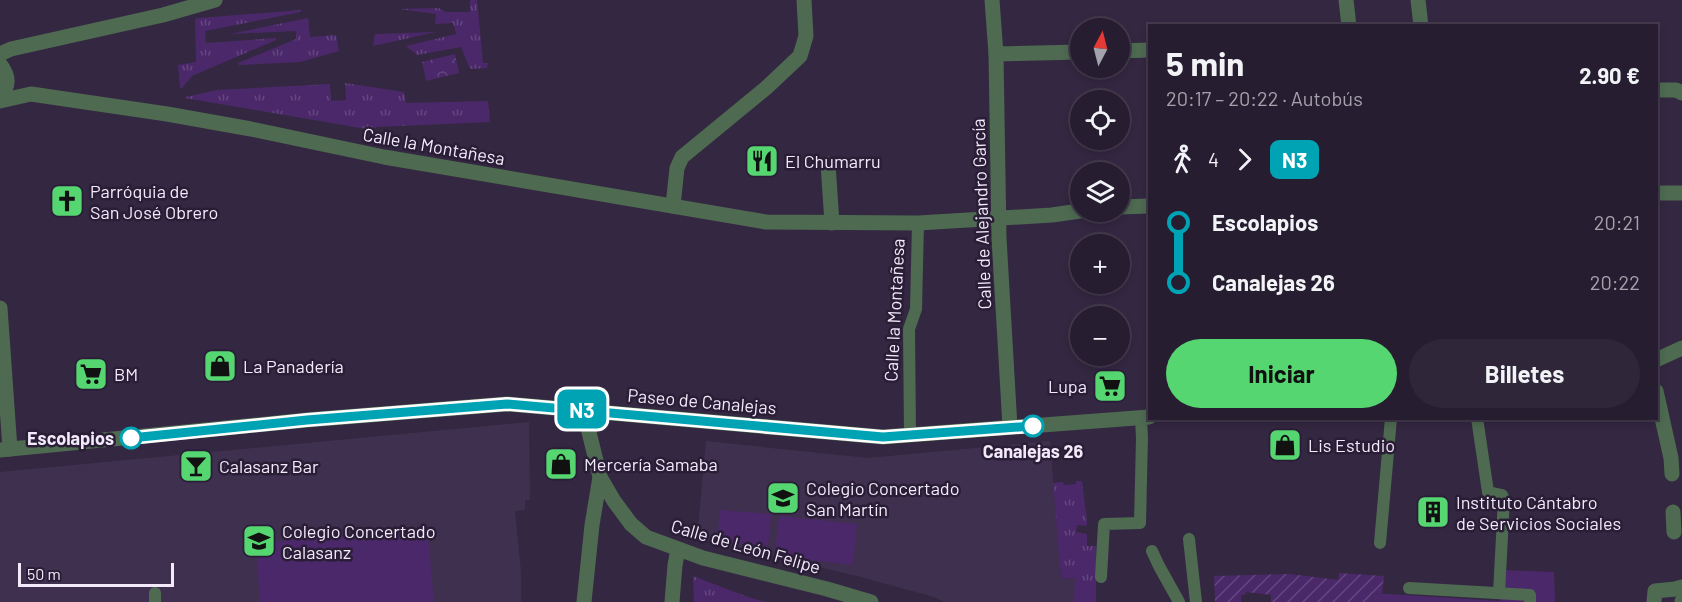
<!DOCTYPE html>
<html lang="es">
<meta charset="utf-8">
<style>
:root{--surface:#271d31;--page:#2f2639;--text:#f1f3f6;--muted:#a4a2ab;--line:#433b4d;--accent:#55d671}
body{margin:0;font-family:Barlow,sans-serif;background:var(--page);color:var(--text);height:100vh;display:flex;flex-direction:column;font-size:22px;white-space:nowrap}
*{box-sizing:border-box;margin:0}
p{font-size:20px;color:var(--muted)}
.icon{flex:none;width:33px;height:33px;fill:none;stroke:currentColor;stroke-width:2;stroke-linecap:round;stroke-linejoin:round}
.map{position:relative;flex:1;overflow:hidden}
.drawer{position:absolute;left:1148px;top:24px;width:510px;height:396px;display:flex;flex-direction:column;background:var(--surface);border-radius:0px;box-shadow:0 3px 9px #0003,0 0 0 2px var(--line)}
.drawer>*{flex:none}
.badge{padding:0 12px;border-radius:9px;font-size:21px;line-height:39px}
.needle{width:39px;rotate:7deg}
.controls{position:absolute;left:1070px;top:18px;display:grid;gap:12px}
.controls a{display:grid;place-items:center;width:60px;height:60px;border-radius:50%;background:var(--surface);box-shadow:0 3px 9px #0003,0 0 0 2px var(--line);font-size:30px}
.scale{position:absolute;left:18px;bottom:15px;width:156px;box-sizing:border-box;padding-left:6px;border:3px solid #f2eafb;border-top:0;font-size:16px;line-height:21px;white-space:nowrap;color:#f2eafb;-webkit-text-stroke:4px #2a1d36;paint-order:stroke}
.map>.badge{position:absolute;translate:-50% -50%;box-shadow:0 0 0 3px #fff}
.legs{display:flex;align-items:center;gap:9px;height:66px;padding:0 18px;font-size:20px}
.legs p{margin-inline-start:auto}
.head{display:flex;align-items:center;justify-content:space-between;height:102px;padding:0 18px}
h1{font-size:33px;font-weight:700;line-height:45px}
.button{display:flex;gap:12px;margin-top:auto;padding:12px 18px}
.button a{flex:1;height:69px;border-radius:36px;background:var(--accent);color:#111;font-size:24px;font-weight:700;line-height:69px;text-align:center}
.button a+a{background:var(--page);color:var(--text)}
ul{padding:0 18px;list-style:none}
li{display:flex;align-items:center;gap:21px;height:60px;font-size:22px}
li i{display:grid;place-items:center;width:9px;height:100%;margin:0 8px;background:currentColor}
li i::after{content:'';width:15px;height:15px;margin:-8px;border:4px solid;border-radius:50%;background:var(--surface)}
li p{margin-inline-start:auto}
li:first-child i{background:linear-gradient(#0000 50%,currentColor 0)}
li:last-child i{background:linear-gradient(currentColor 50%,#0000 0)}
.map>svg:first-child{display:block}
</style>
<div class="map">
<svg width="1682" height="602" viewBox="0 0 1682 602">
<defs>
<pattern id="grass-tufts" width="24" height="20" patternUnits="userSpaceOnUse" patternTransform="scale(1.5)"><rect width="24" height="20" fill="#4b2869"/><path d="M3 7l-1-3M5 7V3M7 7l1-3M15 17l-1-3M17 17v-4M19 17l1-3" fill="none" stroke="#65477f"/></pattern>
<pattern id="forest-crowns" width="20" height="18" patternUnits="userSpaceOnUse" patternTransform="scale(1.5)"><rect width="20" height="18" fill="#4b2869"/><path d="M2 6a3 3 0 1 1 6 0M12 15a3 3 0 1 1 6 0" fill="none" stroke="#65477f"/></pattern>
<pattern id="garden-furrows" width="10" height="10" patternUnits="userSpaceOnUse" patternTransform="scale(1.5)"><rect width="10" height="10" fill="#4b2869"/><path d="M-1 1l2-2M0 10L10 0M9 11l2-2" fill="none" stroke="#65477f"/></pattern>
</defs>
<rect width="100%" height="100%" fill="#342741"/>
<g fill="#403050">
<path d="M529,422l1,78h-5v10l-10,1 6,61v30h-521v-130z"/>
<path d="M706,441l162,17 182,-17 11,138 14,-1 -1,24h-130l-10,-5 -77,-21 -160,-38z"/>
</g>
<g fill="url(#grass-tufts)">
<path d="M470,0h7l6,63h5l-1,5 -17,1 -9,-22 -44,8 -11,-9 50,-12 -3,-11 -18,1 1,-10 -36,-5 39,-1 6,4h25z"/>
<path d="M301,10v2l-96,19 1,12 70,-5v2l-84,36 -10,12h-2l-2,-23 18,-3 -1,-43 4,-1z"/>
<path d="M308,18l2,19 26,-2 3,16 -39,11 -61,3 -1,-2 58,-24v-8l-66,3z"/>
<path d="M436,32l-63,14 2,-12z"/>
<path d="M345,83l59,9 2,11 82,-2 2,21 -113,5 -5,3 -187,-32 1,-1 30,-7 114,-6 1,17 15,-1z"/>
<path d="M1076,481h6l5,40v5l-10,-1 -1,7 11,2v12h9v56h-22l1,-24 -14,1 -8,-96 10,-1 1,3 12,-1z"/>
<path d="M693,576l55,21 18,5h-72z"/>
</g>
<path fill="url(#forest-crowns)" d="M455,54l4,19 -33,8 -4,-19z"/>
<path fill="url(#garden-furrows)" d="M1339,573l45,3 -2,17h-9l-1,9h-101v-7l-25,-3 -1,3h-4v7h-26l-1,-26 76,-2 48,6z"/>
<g fill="#4b2869">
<path d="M720,510l51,4 -3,32 -51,-4z"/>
<path d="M779,516l78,8 -4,41 -78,-9z"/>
<path d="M427,526l7,76h-174l-4,-58z"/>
<path d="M1503,570l51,2 1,30h-183l1,-9 127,8z"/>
</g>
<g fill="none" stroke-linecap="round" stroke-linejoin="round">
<g stroke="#4e6a51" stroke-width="12">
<path d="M1477,418l11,74 14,3 2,4 -5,94"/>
<path d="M910,435l-1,-106 7,-20 2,-86"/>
<path d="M1189,539l7,63"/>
<path d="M1380,543l11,-125"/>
<path d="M1152,551l7,15 20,36"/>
<path d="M1101,577l3,-53 36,-1 2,-85 -1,-20"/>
<path d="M1409,588l121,7v7"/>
<path d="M155,602v-9"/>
</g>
<g stroke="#4e6a51" stroke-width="15">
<path d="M1346,0l3,26"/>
<path d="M1656,391l15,67 1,16"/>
<path d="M1673,512l1,20"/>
<path d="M1654,602l1,-11 20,-2 7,-2"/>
<path d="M1682,602v-1"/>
</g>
<g stroke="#4e6a51" stroke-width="15">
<path d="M992,0l4,54 3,184 11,189"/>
<path d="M1418,0l3,26"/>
<path d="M1119,51l30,-1"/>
<path d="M0,54l11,-5 152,-34 52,-15"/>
<path d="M996,54l84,-2"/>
<path d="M0,64c10,13 9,22 0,35"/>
<path d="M1656,90h20l6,3"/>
<path d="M0,101l31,-7 136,20 84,15 133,28 382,65 152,1 134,-8 28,-4"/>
<path d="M828,164l4,59"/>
<path d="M1656,193h26"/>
<path d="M673,206l4,-38 5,-11 84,-69 34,-32 6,-20 -2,-36"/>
<path d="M1119,207l30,-1"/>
<path d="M0,308l10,141"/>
<path d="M589,410l-1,18 12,49 14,24 17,23 15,13 57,21 124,31 44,13"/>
<path d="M584,602l8,-77 8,-48"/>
<path d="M672,602l3,-37 3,-16"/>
</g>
<g stroke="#4e6a51" stroke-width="15">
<path d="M1656,360l26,-12"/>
<path d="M0,450l307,-30 200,-16 376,33 266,-20"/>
</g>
</g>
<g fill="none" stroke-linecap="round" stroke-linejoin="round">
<g stroke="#fff" stroke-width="14">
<path id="line-1" d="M131,438l176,-18 200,-16 376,33 150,-11"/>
</g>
<use href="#line-1" stroke="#00a3b4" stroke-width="9"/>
</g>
<defs>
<g id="restaurant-square" transform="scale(1.725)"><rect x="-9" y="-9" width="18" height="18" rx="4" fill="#55d671" stroke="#2a1d36"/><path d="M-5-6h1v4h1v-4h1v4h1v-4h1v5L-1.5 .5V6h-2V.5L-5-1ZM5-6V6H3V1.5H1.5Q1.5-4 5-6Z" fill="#111"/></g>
<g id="church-square" transform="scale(1.725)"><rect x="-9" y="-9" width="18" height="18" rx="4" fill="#55d671" stroke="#2a1d36"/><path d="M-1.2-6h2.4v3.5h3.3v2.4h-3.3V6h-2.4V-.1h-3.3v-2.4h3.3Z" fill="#111"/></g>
<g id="shop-square" transform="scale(1.725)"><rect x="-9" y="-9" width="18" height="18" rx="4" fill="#55d671" stroke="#2a1d36"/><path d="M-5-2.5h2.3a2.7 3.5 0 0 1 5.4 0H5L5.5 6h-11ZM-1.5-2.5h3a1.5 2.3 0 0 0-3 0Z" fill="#111"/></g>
<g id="supermarket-square" transform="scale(1.725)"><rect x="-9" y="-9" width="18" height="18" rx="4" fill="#55d671" stroke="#2a1d36"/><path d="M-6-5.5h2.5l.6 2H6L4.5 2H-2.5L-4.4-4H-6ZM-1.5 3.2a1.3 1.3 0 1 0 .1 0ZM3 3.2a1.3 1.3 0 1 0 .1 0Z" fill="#111"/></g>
<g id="bar-square" transform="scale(1.725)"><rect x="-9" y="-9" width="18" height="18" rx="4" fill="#55d671" stroke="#2a1d36"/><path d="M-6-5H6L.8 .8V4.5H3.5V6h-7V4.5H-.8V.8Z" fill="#111"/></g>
<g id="school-square" transform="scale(1.725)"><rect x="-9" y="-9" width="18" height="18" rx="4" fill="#55d671" stroke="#2a1d36"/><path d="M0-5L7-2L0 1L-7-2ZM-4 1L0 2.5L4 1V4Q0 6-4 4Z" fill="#111"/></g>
<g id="building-square" transform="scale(1.725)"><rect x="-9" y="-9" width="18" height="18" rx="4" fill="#55d671" stroke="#2a1d36"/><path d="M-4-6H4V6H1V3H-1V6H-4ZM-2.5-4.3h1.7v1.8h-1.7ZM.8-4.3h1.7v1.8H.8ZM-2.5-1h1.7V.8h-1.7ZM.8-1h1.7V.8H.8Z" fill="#111"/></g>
</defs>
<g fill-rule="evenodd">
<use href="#restaurant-square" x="762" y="161"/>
<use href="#church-square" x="67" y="201"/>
<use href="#shop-square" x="220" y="366"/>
<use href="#supermarket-square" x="91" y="374"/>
<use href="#supermarket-square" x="1110" y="386"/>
<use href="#shop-square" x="1285" y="445"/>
<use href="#shop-square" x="561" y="464"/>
<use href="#bar-square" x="196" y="466"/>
<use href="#school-square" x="783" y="498"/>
<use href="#building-square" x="1433" y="512"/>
<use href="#school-square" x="259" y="541"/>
</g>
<g fill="#fff" stroke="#00a3b4" stroke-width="3">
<circle cx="1033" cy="426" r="10"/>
<circle cx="131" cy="438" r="10"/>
</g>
<g text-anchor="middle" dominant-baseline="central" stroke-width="5" stroke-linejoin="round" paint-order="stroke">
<g font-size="18" fill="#f2eafb" stroke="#2a1d36">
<text transform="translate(434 146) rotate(10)">Calle la Montañesa</text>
<text transform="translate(981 214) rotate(-92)">Calle de Alejandro García</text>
<text transform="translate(894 310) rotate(-87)">Calle la Montañesa</text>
<text transform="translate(702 401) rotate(5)">Paseo de Canalejas</text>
<text transform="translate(746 546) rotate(16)">Calle de León Felipe</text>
</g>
<g font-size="18" fill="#f2eafb" stroke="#2a1d36" text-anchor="start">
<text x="785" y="161">El Chumarru</text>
<text x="90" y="191">Parróquia de<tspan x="90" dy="21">San José Obrero</tspan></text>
<text x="243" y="366">La Panadería</text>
<text x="114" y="374">BM</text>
<text x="1087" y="386" text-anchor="end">Lupa</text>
<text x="1308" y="445">Lis Estudio</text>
<text x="584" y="464">Mercería Samaba</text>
<text x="219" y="466">Calasanz Bar</text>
<text x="806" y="488">Colegio Concertado<tspan x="806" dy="21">San Martín</tspan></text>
<text x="1456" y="502">Instituto Cántabro<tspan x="1456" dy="21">de Servicios Sociales</tspan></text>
<text x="282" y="531">Colegio Concertado<tspan x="282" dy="21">Calasanz</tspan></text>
</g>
<g font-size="18" font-weight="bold" fill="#f2eafb" stroke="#2a1d36" text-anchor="end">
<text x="114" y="438">Escolapios</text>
<text x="1033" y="451" text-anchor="middle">Canalejas 26</text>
</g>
</g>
</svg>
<div class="controls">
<a><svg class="needle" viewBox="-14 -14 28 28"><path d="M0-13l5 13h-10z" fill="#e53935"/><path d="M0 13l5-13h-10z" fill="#a4a2ab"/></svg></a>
<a><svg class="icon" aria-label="locate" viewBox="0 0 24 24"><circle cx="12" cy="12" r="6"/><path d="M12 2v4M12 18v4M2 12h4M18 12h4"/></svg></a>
<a><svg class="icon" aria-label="layers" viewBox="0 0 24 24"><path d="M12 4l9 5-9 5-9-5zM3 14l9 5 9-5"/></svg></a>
<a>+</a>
<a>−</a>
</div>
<div class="scale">50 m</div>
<b class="badge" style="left:582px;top:409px;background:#00a3b4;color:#fff">N3</b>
<section class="drawer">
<div class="head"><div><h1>5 min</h1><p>20:17 – 20:22 · Autobús</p></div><b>2.90 €</b></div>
<div class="legs"><svg class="icon" aria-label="walk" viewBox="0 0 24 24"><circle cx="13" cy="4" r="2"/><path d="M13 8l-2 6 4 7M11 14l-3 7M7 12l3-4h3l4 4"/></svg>4<svg class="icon" aria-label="forward" viewBox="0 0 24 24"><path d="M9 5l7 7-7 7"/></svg><b class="badge" style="background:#00a3b4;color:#fff">N3</b></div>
<ul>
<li><i style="color:#00a3b4"></i><b>Escolapios</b><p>20:21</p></li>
<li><i style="color:#00a3b4"></i><b>Canalejas 26</b><p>20:22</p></li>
</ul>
<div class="button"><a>Iniciar</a><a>Billetes</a></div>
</section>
</div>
